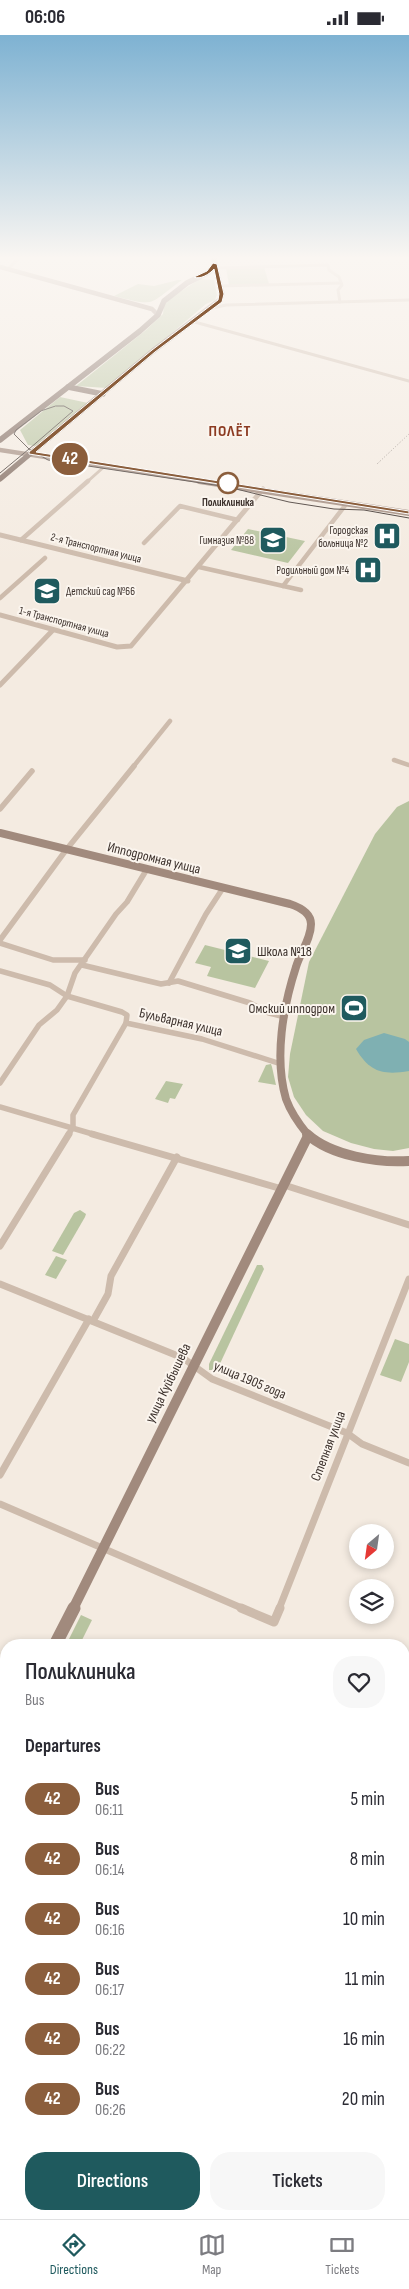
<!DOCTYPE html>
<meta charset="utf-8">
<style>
:root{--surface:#fff;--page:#f7f7f7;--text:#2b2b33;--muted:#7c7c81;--line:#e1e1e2;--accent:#1f5a5e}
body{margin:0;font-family:"Sofia Sans Condensed",sans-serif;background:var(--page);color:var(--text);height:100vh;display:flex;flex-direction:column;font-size:19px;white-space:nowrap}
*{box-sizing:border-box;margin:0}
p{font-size:16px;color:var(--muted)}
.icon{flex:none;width:28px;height:28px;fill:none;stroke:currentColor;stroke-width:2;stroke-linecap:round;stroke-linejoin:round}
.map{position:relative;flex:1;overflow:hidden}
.side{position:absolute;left:0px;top:1604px;width:410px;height:581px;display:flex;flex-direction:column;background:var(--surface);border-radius:20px 20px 0 0;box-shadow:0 2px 8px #0003}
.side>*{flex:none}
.badge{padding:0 10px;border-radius:16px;font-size:18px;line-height:32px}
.needle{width:32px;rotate:209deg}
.buttons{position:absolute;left:349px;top:1489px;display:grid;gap:10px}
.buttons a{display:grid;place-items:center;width:45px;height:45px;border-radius:50%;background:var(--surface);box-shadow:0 2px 8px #0003;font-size:25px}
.map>.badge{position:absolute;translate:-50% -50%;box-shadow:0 0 0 2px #fff}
h2{padding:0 25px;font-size:19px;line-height:45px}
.round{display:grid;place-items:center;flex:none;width:52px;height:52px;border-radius:20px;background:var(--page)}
.head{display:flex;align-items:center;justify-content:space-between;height:85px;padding:0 25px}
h1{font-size:24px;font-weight:600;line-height:38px}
.primary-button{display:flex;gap:10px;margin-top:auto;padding:10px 25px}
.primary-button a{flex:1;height:58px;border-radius:20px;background:var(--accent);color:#fff;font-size:20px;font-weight:600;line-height:58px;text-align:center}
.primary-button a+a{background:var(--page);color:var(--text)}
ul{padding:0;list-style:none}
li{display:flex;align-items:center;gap:15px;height:60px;padding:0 25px}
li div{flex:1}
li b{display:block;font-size:19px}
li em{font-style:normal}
li .badge{min-width:55px;font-weight:700;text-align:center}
.status{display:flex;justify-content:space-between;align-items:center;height:35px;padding:0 25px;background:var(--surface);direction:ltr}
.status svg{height:14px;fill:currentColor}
.menu{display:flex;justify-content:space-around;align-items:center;height:70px;border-top:1px solid var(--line);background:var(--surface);font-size:14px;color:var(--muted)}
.menu a{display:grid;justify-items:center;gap:2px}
.menu .on{color:var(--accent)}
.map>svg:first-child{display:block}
</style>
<div class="status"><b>06:06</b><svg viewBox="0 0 49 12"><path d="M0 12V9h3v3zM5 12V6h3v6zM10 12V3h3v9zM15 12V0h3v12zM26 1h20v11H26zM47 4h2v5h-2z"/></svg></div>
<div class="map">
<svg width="409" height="2184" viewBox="0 0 409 2184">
<rect width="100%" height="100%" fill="#f4ebe1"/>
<g fill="#b8c4a0">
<path d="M264,232l5,17 -40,1 -3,-17z"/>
<path d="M200,244l14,1 3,15 -2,5 -9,4 -99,84 -31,-2 70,-56 17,-16 1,-9 8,-8z"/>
<path d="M178,245h4c-35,25 -24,27 -68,16l24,-12 16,2z"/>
<path d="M60,362l28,6 -53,43 -7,-1 -8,-15z"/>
<path d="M248,494l57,12 -17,22 -57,-13z"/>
<path d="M409,766v347l-16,3 -19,-2 -23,-6 -28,-12 -17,-16 -12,-18 -6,-20 2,-23 19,-92 66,-128 22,-27z"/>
<path d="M205,910l64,16 -14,27 -48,-12 4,-9 -16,-4z"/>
<path d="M271,1029l1,3 4,18 -18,-3 8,-17z"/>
<path d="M166,1046l17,3 -8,15 -5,-1 -2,5 -13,-4z"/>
<path d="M80,1175l6,4 -1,3 -22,38 -11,-4 22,-38z"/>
<path d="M56,1221l11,4 -11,19 -11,-4z"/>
<path d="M257,1230h5l2,4 -46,99 -2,2h-7v-6z"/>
<path d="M395,1304l14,5v18l-8,20 -21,-7z"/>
<path d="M81,1580l11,5 -12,24 4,1h-18z"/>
<path d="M6,1734v60l-5,10 -1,-57z"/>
</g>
<path fill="#7fb0b2" d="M384,998l21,6 4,3v29c-25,4 -39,2 -53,-22l8,-9z"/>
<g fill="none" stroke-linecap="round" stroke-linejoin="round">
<g stroke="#cdbbac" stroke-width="3">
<path d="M217,233l111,-3 1,5 10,7 3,8 -4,5 2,12"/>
<path d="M8,234l9,-9"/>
<path d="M220,251l121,-3"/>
<path d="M208,274l18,-4 183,-5"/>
<path d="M191,286l218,60"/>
<path d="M87,447l19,-17"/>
</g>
<g stroke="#cdbbac" stroke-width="4.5">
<path d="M21,505l67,-59"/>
<path d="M144,508l36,-37 58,14"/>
<path d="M199,532l102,23"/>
<path d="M283,551l64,-83"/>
<path d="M0,563l45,-40"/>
<path d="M394,725l15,5"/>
<path d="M133,732l37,-46"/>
</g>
<g stroke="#cdbbac" stroke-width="5.5">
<path d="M0,774l32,-38"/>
<path d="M0,905l66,-90 68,-84"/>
<path d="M0,908l53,17h32"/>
<path d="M82,930l79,19 17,-3 72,22 19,10 16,4"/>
<path d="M0,936l50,14 17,11 55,16 5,3 -1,8 76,16 79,25"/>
<path d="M169,948l37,-69 17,-26"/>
<path d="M0,1048l39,-58 18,-15 10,-14 8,-23 41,-59 11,-12 20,-33"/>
<path d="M0,1072l96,28"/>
<path d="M68,1100l5,-8v-12l53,-92"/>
</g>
<g stroke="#cdbbac" stroke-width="7">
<path d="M92,1099l190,55"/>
<path d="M284,1150l125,40"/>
<path d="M0,1211l69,-112"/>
<path d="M0,1249l183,74 29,21 135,54 15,11 47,19"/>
<path d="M93,1286l15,-27 3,-18 66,-119"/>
<path d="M0,1440l89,-156"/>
<path d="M0,1469l244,105"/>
<path d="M279,1574l130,-330"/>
</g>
<g stroke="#cdbbac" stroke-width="9">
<path d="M241,1573l33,14 6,-14"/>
<path d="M404,1638l5,2"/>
<path d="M0,1692l6,3"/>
<path d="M404,2032l5,-21"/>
<path d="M78,2184l2,-5"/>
<path d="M364,2184l1,-5"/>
</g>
<g stroke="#cdbbac" stroke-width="5">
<path d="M0,500l188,46"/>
<path d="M0,580l117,32 14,-1 132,-157"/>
<path d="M0,650l53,-55"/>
</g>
<g stroke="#a18a7d" stroke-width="4.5">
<path d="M0,232l152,42 6,6"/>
<path d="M0,415l207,32"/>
</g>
<path stroke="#a18a7d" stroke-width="6" d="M199,446l210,32"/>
<path stroke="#a18a7d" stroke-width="8" d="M0,798l290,71c9,3 21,9 21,20 0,15 -11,29 -15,43 -13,40 -22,91 -10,132 5,14 13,25 22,36"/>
<g stroke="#a18a7d" stroke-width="10">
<path d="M307,1099c24,22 71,29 102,27"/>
<path d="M73,1574l235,-473"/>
</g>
<g stroke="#a18a7d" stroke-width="13">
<path d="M55,1610l19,-37"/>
<path d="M0,1720l6,-13"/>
<path d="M0,2041l6,4"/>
<path d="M251,2179l9,5"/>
</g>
<g stroke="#7d675c" stroke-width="5.5">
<path d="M68,352l35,7"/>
<path d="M0,405l140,-109 18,-16 6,-14 23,-18 22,-11 6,-8"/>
<path d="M0,444l153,-128 67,-51 2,-6 -8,-34"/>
</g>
<g stroke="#3b302b" stroke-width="1">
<path d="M56,371h8l9,5 -44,38 -15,-15 2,-4 25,-19z"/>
<path d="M29,414l19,11 180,27 61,15 45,7 30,1 45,8"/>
<path d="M0,438l29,-24"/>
</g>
<path stroke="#3b302b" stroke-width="1" stroke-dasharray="0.5 2" stroke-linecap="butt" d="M377,429l32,-30"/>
</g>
<linearGradient id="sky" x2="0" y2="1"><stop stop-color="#7eb2d2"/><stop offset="0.42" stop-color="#faf6f2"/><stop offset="1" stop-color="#faf6f2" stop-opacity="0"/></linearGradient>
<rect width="409" height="531" fill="url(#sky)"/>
<path fill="#8b5e3c" stroke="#fff" d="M213,228l4,1 7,30 -2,8 -67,50 -119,100 373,59v3l-380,-60v-2l123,-102 66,-50 1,-6 -5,-25c-4,5 -14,11 -20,8l13,-6z"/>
<defs>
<g id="hospital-square" transform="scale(1.4375)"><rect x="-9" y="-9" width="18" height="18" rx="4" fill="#1f5a5e" stroke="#fbf5ee"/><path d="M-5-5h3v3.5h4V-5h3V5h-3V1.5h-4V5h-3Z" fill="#fff"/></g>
<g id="school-square" transform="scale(1.4375)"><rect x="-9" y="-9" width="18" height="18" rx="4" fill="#1f5a5e" stroke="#fbf5ee"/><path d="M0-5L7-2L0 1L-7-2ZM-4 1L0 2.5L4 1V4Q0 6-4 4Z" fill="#fff"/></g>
<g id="stadium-square" transform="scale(1.4375)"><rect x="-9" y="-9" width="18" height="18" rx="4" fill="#1f5a5e" stroke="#fbf5ee"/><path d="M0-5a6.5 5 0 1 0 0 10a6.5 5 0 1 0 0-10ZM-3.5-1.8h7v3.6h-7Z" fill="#fff"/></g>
</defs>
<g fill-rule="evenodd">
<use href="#hospital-square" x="387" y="501"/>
<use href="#school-square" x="273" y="505"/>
<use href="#hospital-square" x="368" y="535"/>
<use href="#school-square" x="47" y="556"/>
<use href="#school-square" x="238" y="916"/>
<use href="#stadium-square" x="354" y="973"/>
</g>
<circle fill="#fff" stroke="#8b5e3c" stroke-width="2.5" cx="228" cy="448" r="10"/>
<g text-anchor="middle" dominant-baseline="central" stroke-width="4" stroke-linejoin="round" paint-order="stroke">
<g font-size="11" font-weight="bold" fill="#3b302b" stroke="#fbf5ee">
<text x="228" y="467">Поликлиника</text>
</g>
<g font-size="11" fill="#3b302b" stroke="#fbf5ee" text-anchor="end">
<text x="368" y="495">Городская<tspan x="368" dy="13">больница №2</tspan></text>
<text x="254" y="505">Гимназия №88</text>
<text x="349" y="535">Родильный дом №4</text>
<text x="66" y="556" text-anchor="start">Детский сад №66</text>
</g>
<g font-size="11" fill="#3b302b" stroke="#fbf5ee">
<text transform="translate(96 513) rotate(14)">2-я Транспортная улица</text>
<text transform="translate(64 587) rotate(15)">1-я Транспортная улица</text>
</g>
<g font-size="14" fill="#3b302b" stroke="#fbf5ee">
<text transform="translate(154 823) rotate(14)">Ипподромная улица</text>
<text transform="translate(181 987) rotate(13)">Бульварная улица</text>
<text transform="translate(250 1345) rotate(23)">улица 1905 года</text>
<text transform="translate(168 1348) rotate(-64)">улица Куйбышева</text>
<text transform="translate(328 1411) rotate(-69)">Степная улица</text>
</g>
<g font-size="14" fill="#3b302b" stroke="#fbf5ee" text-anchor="start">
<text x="257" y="916">Школа №18</text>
<text x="335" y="973" text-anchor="end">Омский ипподром</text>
</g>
<g font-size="16" font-weight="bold" letter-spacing="1" fill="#8c3b22" stroke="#fbf5ee">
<text x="230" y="396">ПОЛЁТ</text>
</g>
</g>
</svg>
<div class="buttons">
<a><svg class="needle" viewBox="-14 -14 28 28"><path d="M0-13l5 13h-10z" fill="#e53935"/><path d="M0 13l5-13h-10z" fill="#7c7c81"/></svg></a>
<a><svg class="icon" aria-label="layers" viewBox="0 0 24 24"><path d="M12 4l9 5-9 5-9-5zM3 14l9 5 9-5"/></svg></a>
</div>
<b class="badge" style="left:70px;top:424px;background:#8b5e3c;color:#fff">42</b>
<section class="side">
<div class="head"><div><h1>Поликлиника</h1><p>Bus</p></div><a class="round"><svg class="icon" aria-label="heart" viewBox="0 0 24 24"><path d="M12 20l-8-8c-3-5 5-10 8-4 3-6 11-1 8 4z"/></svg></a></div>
<h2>Departures</h2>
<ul>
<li><span class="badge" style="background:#8b5e3c;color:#fff">42</span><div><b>Bus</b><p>06:11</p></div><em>5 min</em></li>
<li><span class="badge" style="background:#8b5e3c;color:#fff">42</span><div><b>Bus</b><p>06:14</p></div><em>8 min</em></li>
<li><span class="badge" style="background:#8b5e3c;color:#fff">42</span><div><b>Bus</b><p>06:16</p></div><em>10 min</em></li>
<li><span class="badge" style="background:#8b5e3c;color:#fff">42</span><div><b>Bus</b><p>06:17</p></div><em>11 min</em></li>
<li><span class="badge" style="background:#8b5e3c;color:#fff">42</span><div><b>Bus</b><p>06:22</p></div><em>16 min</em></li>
<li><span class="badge" style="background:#8b5e3c;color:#fff">42</span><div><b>Bus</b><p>06:26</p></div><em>20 min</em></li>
</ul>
<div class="primary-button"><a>Directions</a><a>Tickets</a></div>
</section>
</div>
<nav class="menu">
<a class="on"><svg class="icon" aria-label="directions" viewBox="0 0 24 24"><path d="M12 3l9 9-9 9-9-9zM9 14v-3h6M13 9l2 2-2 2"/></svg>Directions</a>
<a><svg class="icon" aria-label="map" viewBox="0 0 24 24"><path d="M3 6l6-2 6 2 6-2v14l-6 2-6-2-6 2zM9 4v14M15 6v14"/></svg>Map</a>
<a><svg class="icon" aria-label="tickets" viewBox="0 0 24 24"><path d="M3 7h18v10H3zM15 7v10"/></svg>Tickets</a>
</nav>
